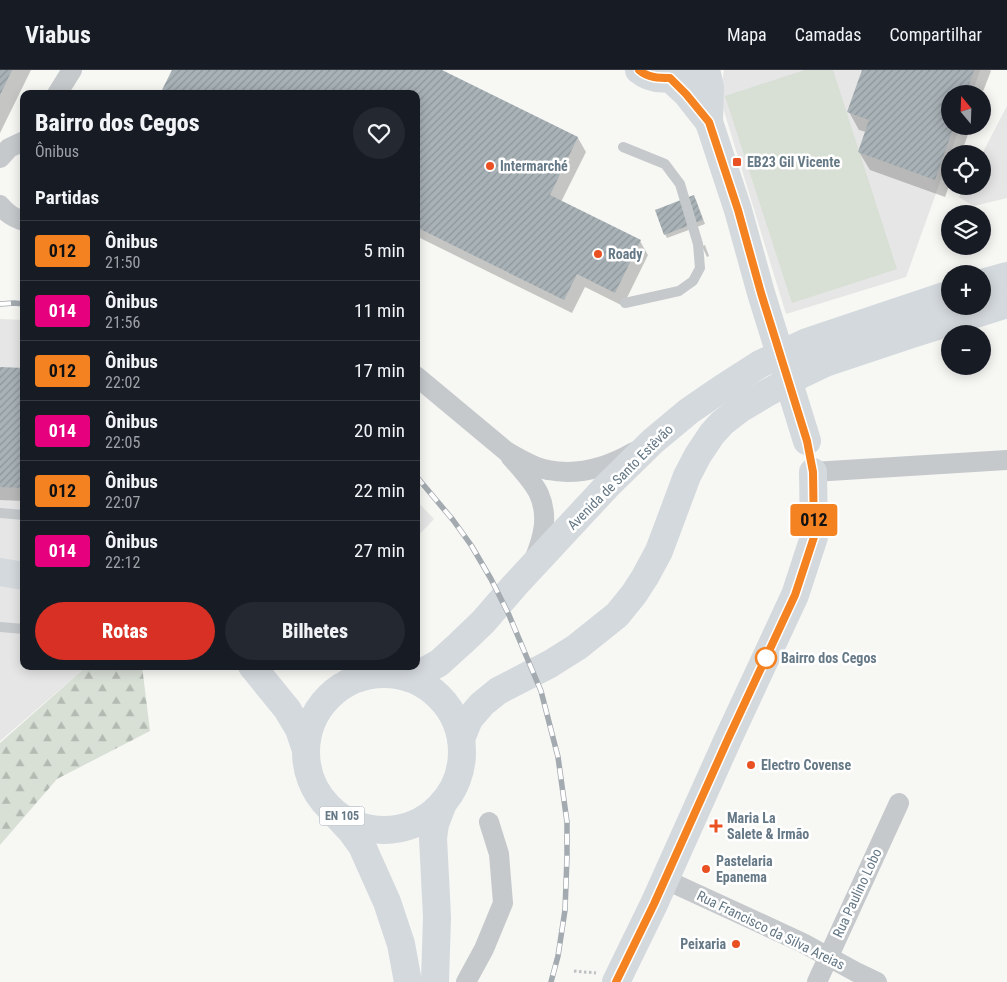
<!DOCTYPE html>
<html lang="pt">
<meta charset="utf-8">
<style>
:root{--surface:#171b24;--page:#242831;--text:#f1f3f6;--muted:#9ea1a6;--line:#363941;--accent:#d93025}
body{margin:0;font-family:"Roboto Condensed",sans-serif;background:var(--page);color:var(--text);height:100vh;display:flex;flex-direction:column;font-size:19px;white-space:nowrap}
*{box-sizing:border-box;margin:0}
p{font-size:16px;color:var(--muted)}
.icon{flex:none;width:28px;height:28px;fill:none;stroke:currentColor;stroke-width:2;stroke-linecap:round;stroke-linejoin:round}
.map{position:relative;flex:1;overflow:hidden}
.drawer{position:absolute;left:20px;top:20px;width:400px;height:580px;display:flex;flex-direction:column;background:var(--surface);border-radius:10px;box-shadow:0 2px 12px #0003}
.drawer>*{flex:none}
.badge{padding:0 10px;border-radius:4px;font-size:18px;line-height:32px}
.needle{width:32px;rotate:341deg}
.buttons{position:absolute;left:941px;top:15px;display:grid;gap:10px}
.buttons a{display:grid;place-items:center;width:50px;height:50px;border-radius:50%;background:var(--surface);box-shadow:0 2px 12px #0003;font-size:25px}
.map>.badge{position:absolute;translate:-50% -50%;box-shadow:0 0 0 2px #fff}
h2{padding:0 15px;font-size:19px;line-height:45px}
.round{display:grid;place-items:center;flex:none;width:52px;height:52px;border-radius:26px;background:var(--page)}
.head{display:flex;align-items:center;justify-content:space-between;height:85px;padding:0 15px}
h1{font-size:24px;font-weight:800;line-height:38px}
.button{display:flex;gap:10px;margin-top:auto;padding:10px 15px}
.button a{flex:1;height:58px;border-radius:30px;background:var(--accent);color:#fff;font-size:20px;font-weight:800;line-height:58px;text-align:center}
.button a+a{background:var(--page);color:var(--text)}
ul{padding:0;list-style:none}
li{display:flex;align-items:center;gap:15px;height:60px;padding:0 15px;border-top:1px solid var(--line)}
li div{flex:1}
li b{display:block;font-size:19px}
li em{font-style:normal}
li .badge{min-width:55px;font-weight:700;text-align:center}
header{display:flex;align-items:center;gap:30px;box-sizing:border-box;height:70px;padding:0 25px;background:var(--surface);border-bottom:1px solid var(--line)}
header strong{font-size:24px}
nav{display:flex;gap:28px;margin-inline-start:auto;font-size:18px}
.map>svg:first-child{display:block}
</style>
<header>
<strong>Viabus</strong>
<nav><a>Mapa</a><a>Camadas</a><a>Compartilhar</a></nav>
</header>
<div class="map">
<svg width="1007" height="912" viewBox="0 0 1007 912">
<defs>
<pattern id="forest-firs" width="22" height="20" patternUnits="userSpaceOnUse" patternTransform="scale(1.25)"><rect width="22" height="20" fill="#d8dfd5"/><path d="M5 1l3.5 6h-7zM16 11l3.5 6h-7z" fill="#b3bab2"/></pattern>
<pattern id="building-hatch" width="6" height="6" patternUnits="userSpaceOnUse" patternTransform="scale(1.25)"><rect width="6" height="6" fill="#a9b2b7"/><path d="M-1 1l2-2M0 6l6-6M5 7l2-2" fill="none" stroke="#8d969a"/></pattern>
</defs>
<rect width="100%" height="100%" fill="#f7f7f4"/>
<g fill="#e5e6e5">
<path d="M724,0h256l-8,24h-22v32h10l-54,151 -120,37 -66,-216z"/>
<path d="M1007,36v92l-33,8 -15,-9 5,-11h18v-32z"/>
<path d="M0,249l24,1v346h63l-87,75z"/>
<path d="M416,430l18,19 -18,19z"/>
</g>
<path fill="#d8dfd5" d="M805,0h28l64,199 -105,34 -67,-207z"/>
<path fill="url(#forest-firs)" d="M87,596h55l8,65 -93,48 -57,66v-102z"/>
<g fill="#0003">
<path d="M0,0h31l-31,63z"/>
<path d="M173,0h266l139,68 8,14 -25,50 79,39 8,14 -25,51 -38,-19 -13,26 -156,-77v-142z"/>
<path d="M864,0h126l1,1 -9,23h-32v32h21l-10,28h-11v29l-5,14 -75,-27 -11,-18 7,-20 -7,-2 -10,-18z"/>
<path d="M696,130l9,24 -38,14 -2,-4z"/>
<path d="M705,175l4,11 -2,1 -5,-11z"/>
<path d="M0,299l24,1v131l-24,-1z"/>
</g>
<g fill="url(#building-hatch)">
<path d="M0,0h12l-12,25z"/>
<path d="M172,0h270l136,67 -28,58 91,45 -26,53 -38,-19 -13,26 -148,-73v-133h-256z"/>
<path d="M862,0h112l-8,24h-16v32h4l-19,54 -77,-28 11,-32 -22,-8z"/>
<path d="M694,125l9,25 -39,15 -9,-25z"/>
<path d="M0,297l24,1v120l-24,-1z"/>
</g>
<g fill="none" stroke-linecap="round" stroke-linejoin="round">
<path stroke="#bec1c3" stroke-width="3" stroke-dasharray="2.5 2.5" stroke-linecap="butt" d="M574,901l22,2"/>
<g stroke="#c5c9cc" stroke-width="10">
<path d="M623,77l42,17 15,20 18,60 2,24 -7,13 -14,10 -54,12"/>
<path d="M0,443l24,2"/>
<path d="M0,557l24,2"/>
</g>
<g stroke="#c5c9cc" stroke-width="20">
<path d="M57,24l15,-24"/>
<path d="M0,88l9,-10 15,-7"/>
<path d="M0,135c6,8 13,13 24,16"/>
<path d="M416,306l90,75c12,7 28,17 42,19 30,6 60,-3 86,-18"/>
<path d="M510,386c10,12 23,25 29,38 10,23 4,44 -5,66"/>
<path d="M813,402l194,-12"/>
<path d="M664,809l139,64 53,29 21,10"/>
<path d="M466,912l18,-33 19,-46 -4,-49 -10,-32"/>
<path d="M817,912l82,-179"/>
</g>
<g stroke="#d4d9dd" stroke-width="28">
<path d="M639,0c13,11 34,11 48,2"/>
<path d="M706,0l4,17 -1,35 29,88 23,83 46,148"/>
<path d="M670,8l17,16 22,28"/>
<path d="M616,912l38,-78 74,-165 67,-144 19,-58 -1,-65"/>
</g>
<g stroke="#d4d9dd" stroke-width="28">
<path d="M982,213l25,-7"/>
<path d="M0,502l24,4"/>
<path d="M252,596l35,43 12,20 7,21"/>
<circle cx="384" cy="682" r="78"/>
<path d="M408,607l13,-4 18,-10 22,-20 22,-21 32,-37 93,-100 45,-44 36,-30 32,-22 39,-25 47,-22 143,-48"/>
<path d="M461,669l8,-20 13,-15 16,-13 52,-27 27,-17 40,-32 17,-21 11,-17 14,-26 28,-75 11,-21 14,-21 10,-11 18,-14 25,-15 39,-21 21,-10 87,-29 95,-30"/>
<path d="M338,747l14,15 10,14 25,56 14,42 7,38"/>
<path d="M435,912l2,-65 -4,-79 2,-14 8,-21"/>
</g>
<g stroke="#a3aab0" stroke-width="5.5">
<g id="rail">
<path d="M0,234l14,-1 10,1"/>
<path d="M416,406l37,44 18,25 20,34 18,36 32,76 17,66 9,65v35l-2,53 -7,46 -7,26"/>
</g>
</g>
<use href="#rail" stroke="#fff" stroke-width="4" stroke-dasharray="11" stroke-linecap="butt"/>
</g>
<g fill="none" stroke-linecap="round" stroke-linejoin="round">
<g stroke="#fff" stroke-width="11">
<path id="line" d="M616,912l38,-78 74,-165 67,-144 19,-58 -1,-65 -6,-31 -46,-148 -23,-83 -29,-88 -23,-28 -16,-16c-11,0 -22,0 -31,-8"/>
</g>
<use href="#line" stroke="#f58220" stroke-width="8"/>
</g>
<g fill="#e95022" stroke="#fff" stroke-width="2">
<rect x="732" y="87" width="10" height="10" rx="2.5"/>
<circle cx="490" cy="96" r="5"/>
<circle cx="598" cy="184" r="5"/>
<circle cx="751" cy="695" r="5"/>
<path d="M713.5 748.5h5v5h5v5h-5v5h-5v-5h-5v-5h5z"/>
<circle cx="706" cy="799" r="5"/>
<circle cx="736" cy="874" r="5"/>
</g>
<circle fill="#fff" stroke="#f58220" stroke-width="2.5" cx="766" cy="588" r="10"/>
<g text-anchor="middle" dominant-baseline="central" stroke-width="5" stroke-linejoin="round" paint-order="stroke">
<rect fill="#fff" stroke="#93a0aa" stroke-width="1" x="319.5" y="736.5" width="45" height="19" rx="4"/>
<g font-size="12" font-weight="bold" fill="#657886">
<text x="342" y="746">EN 105</text>
</g>
<g font-size="14" font-weight="bold" fill="#657886" stroke="#fff" text-anchor="start">
<text x="747" y="92">EB23 Gil Vicente</text>
<text x="500" y="96">Intermarché</text>
<text x="608" y="184">Roady</text>
<text x="761" y="695">Electro Covense</text>
<text x="727" y="748">Maria La<tspan x="727" dy="16">Salete &amp; Irmão</tspan></text>
<text x="716" y="791">Pastelaria<tspan x="716" dy="16">Epanema</tspan></text>
<text x="726" y="874" text-anchor="end">Peixaria</text>
</g>
<g font-size="14" fill="#657886" stroke="#fff">
<text transform="translate(620 407) rotate(-45)">Avenida de Santo Estêvão</text>
<text transform="translate(857 823) rotate(-65)">Rua Paulino Lobo</text>
<text transform="translate(771 860) rotate(26)">Rua Francisco da Silva Areias</text>
</g>
<g font-size="14" font-weight="bold" fill="#657886" stroke="#fff" text-anchor="start">
<text x="781" y="588">Bairro dos Cegos</text>
</g>
</g>
</svg>
<div class="buttons">
<a><svg class="needle" viewBox="-14 -14 28 28"><path d="M0-13l5 13h-10z" fill="#e53935"/><path d="M0 13l5-13h-10z" fill="#9ea1a6"/></svg></a>
<a><svg class="icon" aria-label="locate" viewBox="0 0 24 24"><circle cx="12" cy="12" r="6"/><path d="M12 2v4M12 18v4M2 12h4M18 12h4"/></svg></a>
<a><svg class="icon" aria-label="layers" viewBox="0 0 24 24"><path d="M12 4l9 5-9 5-9-5zM3 14l9 5 9-5"/></svg></a>
<a>+</a>
<a>−</a>
</div>
<b class="badge" style="left:814px;top:450px;background:#f58220;color:#111">012</b>
<section class="drawer">
<div class="head"><div><h1>Bairro dos Cegos</h1><p>Ônibus</p></div><a class="round"><svg class="icon" aria-label="heart" viewBox="0 0 24 24"><path d="M12 20l-8-8c-3-5 5-10 8-4 3-6 11-1 8 4z"/></svg></a></div>
<h2>Partidas</h2>
<ul>
<li><span class="badge" style="background:#f58220;color:#111">012</span><div><b>Ônibus</b><p>21:50</p></div><em>5 min</em></li>
<li><span class="badge" style="background:#e6007e;color:#fff">014</span><div><b>Ônibus</b><p>21:56</p></div><em>11 min</em></li>
<li><span class="badge" style="background:#f58220;color:#111">012</span><div><b>Ônibus</b><p>22:02</p></div><em>17 min</em></li>
<li><span class="badge" style="background:#e6007e;color:#fff">014</span><div><b>Ônibus</b><p>22:05</p></div><em>20 min</em></li>
<li><span class="badge" style="background:#f58220;color:#111">012</span><div><b>Ônibus</b><p>22:07</p></div><em>22 min</em></li>
<li><span class="badge" style="background:#e6007e;color:#fff">014</span><div><b>Ônibus</b><p>22:12</p></div><em>27 min</em></li>
</ul>
<div class="button"><a>Rotas</a><a>Bilhetes</a></div>
</section>
</div>
